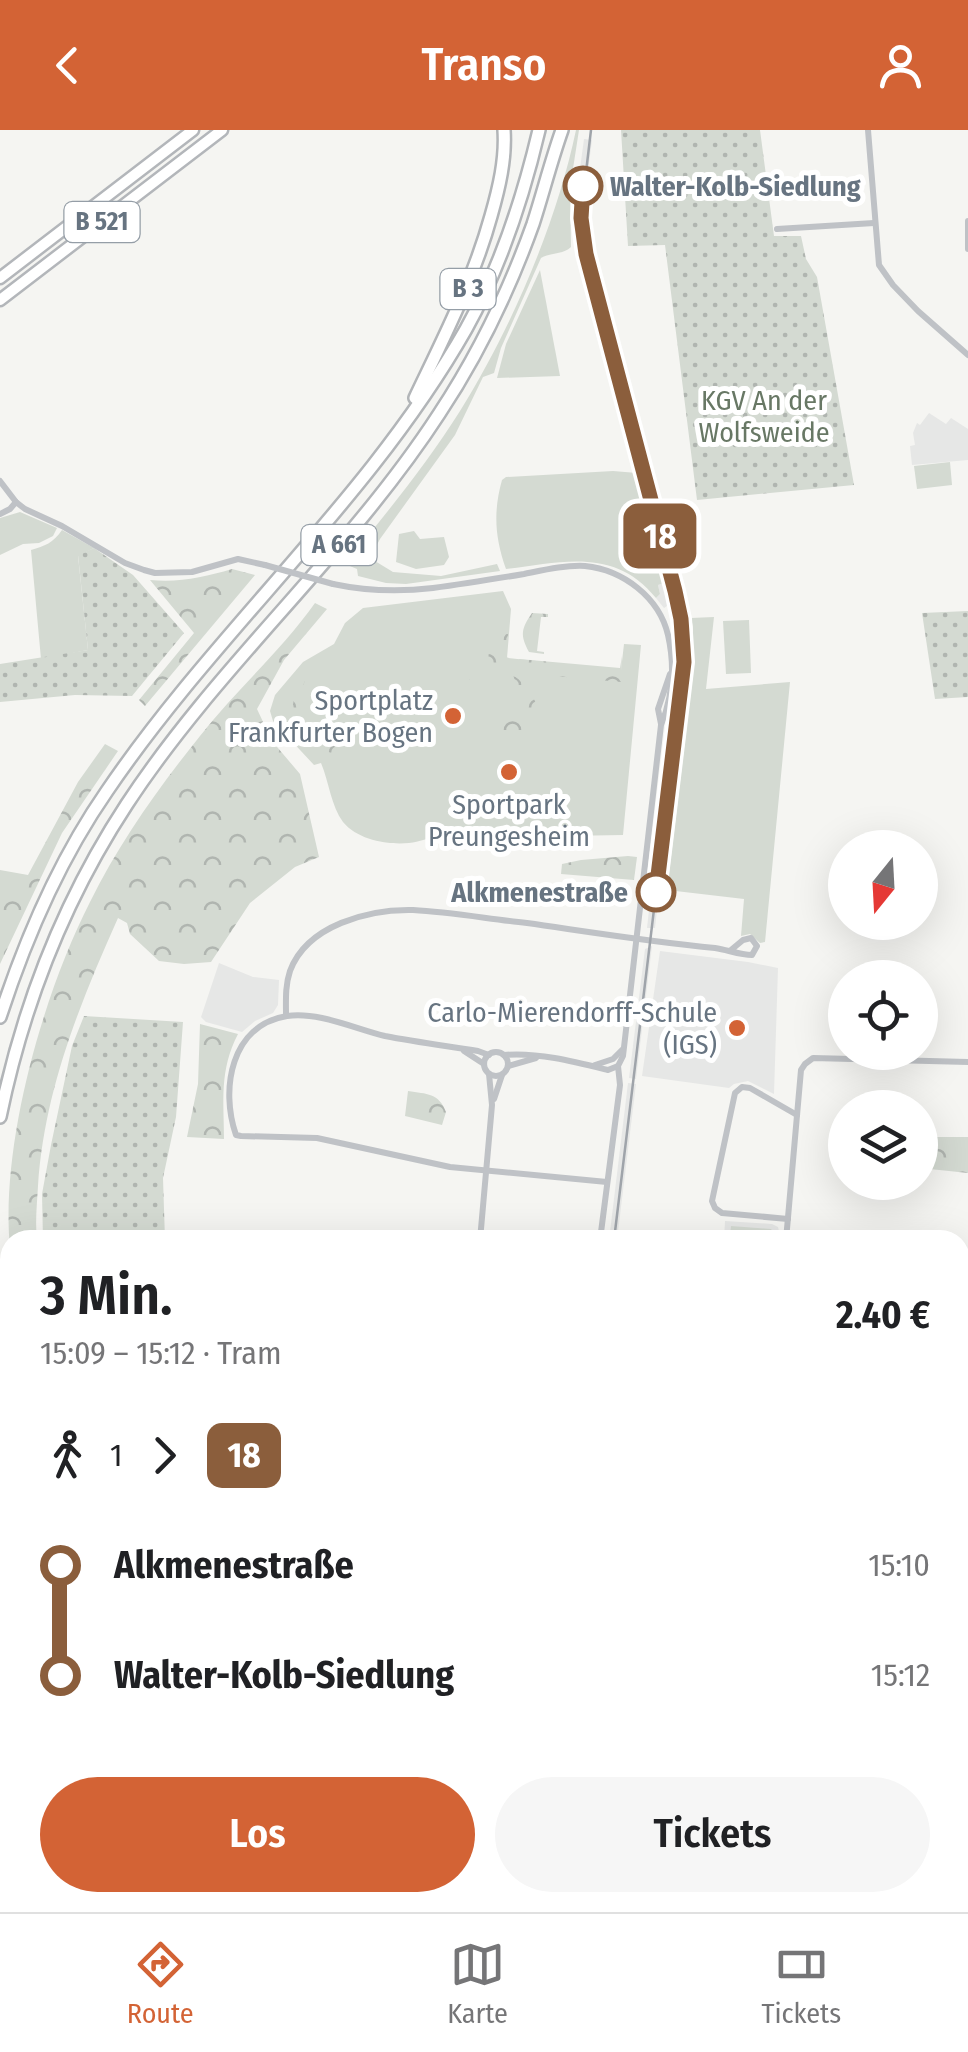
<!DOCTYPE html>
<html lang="de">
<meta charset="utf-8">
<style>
:root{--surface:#fff;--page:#f6f6f6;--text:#202124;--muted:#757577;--line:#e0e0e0;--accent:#d36335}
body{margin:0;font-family:"Fira Sans Condensed",sans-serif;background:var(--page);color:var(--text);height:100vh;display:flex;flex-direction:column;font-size:38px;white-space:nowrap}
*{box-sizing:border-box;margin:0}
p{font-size:32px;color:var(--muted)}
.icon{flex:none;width:55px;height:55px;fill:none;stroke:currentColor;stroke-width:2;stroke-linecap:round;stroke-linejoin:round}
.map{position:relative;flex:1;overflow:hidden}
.side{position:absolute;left:0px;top:1100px;width:970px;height:682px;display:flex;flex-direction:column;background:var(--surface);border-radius:30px 30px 0 0;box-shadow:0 10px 40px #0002}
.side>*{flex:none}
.badge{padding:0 20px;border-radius:15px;font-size:35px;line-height:65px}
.needle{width:65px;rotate:198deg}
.fabs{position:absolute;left:828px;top:700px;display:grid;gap:20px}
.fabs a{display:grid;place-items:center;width:110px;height:110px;border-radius:50%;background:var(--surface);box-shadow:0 10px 40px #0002;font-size:50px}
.map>.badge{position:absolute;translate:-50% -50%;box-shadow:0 0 0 5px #fff}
.legs{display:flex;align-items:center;gap:15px;height:110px;padding:0 40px;font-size:32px}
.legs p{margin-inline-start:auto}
.headline{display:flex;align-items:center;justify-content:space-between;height:170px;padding:0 40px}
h1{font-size:55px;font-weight:600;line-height:75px}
.button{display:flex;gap:20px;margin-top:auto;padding:20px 40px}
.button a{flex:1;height:115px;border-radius:60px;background:var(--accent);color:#fff;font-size:40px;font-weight:600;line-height:115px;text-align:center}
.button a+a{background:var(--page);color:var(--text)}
ul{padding:0 40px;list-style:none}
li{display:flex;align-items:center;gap:35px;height:110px;font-size:38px}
li i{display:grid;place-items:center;width:15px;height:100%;margin:0 12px;background:currentColor}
li i::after{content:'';width:25px;height:25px;margin:-12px;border:8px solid;border-radius:50%;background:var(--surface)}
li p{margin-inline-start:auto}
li:first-child i{background:linear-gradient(#0000 50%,currentColor 0)}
li:last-child i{background:linear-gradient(currentColor 50%,#0000 0)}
header{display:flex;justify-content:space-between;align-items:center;height:130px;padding:0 40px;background:var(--accent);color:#fff;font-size:45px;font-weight:600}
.tabs{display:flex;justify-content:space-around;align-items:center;height:140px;border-top:2px solid var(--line);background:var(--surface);font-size:28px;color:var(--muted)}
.tabs a{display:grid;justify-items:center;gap:5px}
.tabs .selected{color:var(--accent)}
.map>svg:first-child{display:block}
</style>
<header><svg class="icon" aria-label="back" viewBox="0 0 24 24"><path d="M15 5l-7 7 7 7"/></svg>Transo<svg class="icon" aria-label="person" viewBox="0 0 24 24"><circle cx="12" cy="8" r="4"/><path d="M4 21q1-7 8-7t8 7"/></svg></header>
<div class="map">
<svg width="968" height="1782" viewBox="0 0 968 1782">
<defs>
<pattern id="forest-crowns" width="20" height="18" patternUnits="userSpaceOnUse" patternTransform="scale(2.5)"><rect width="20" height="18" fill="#d4dad2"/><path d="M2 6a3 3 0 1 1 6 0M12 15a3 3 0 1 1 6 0" fill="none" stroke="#b0b5b0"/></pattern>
<pattern id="garden-dots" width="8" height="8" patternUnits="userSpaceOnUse" patternTransform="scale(2.5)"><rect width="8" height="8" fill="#d4dad2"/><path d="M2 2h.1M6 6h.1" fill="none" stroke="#b0b5b0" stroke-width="1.8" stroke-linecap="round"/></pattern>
</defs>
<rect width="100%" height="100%" fill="#f5f5f2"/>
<g fill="#e6e7e6">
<path d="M584,9l8,1 -7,54 2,47 57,223 -9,3 -58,-225 -2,-36z"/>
<path d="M929,283l17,11 5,-6 17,11v31l-56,5 -2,-19 5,-1 -2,-12 4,-10 3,2z"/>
<path d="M646,340l36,134 4,38v25l-24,203 -8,-1 15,-128 8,-94 -6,-44 -7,5 -8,-10 4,-4 -2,-9 9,-3 -30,-109z"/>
<path d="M653,744l8,1 -6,53h-8z"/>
<path d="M652,816l-16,133 -7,-1 16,-129z"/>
<path d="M660,821l88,11 30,6 -4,126 -26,-13 -14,3 -5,4 -87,-12z"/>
<path d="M219,833l34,14 26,3 -1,25 -5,8 -18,8 -13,11 -36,-10 -5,-5z"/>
<path d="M628,953l8,1 -19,156h-8z"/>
<path d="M725,1091l47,3 6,3 3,13h-57z"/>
</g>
<g fill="#d4dad2">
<path d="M576,0h3l-9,58 1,59c-8,8 -20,5 -30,11l-40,90 -7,25 -11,4 -28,58 -75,104 -10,19 23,14 48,4 56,-12 3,7 -94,13 -20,-1 -28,-7 -1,-7 -12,-5c40,-49 81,-99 115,-153 51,-82 96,-186 116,-281z"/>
<path d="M540,140l20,106 -63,2 9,-34z"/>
<path d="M950,332l2,23 -35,4 -3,-23z"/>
<path d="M613,341l24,2 30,109 -9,3 2,9 -4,4c-41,-51 -94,-36 -150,-29 -11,-31 -13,-57 -4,-89l4,-3z"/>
<path d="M20,382l37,16 -4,8 -14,7 -16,1 -23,11v-37z"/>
<path d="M62,400l32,18 -16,8 10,94 -47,9 -10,-109c14,-4 22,-7 31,-20z"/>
<path d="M414,401l6,8 24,-2 5,20 -5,8 -28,4 -20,-7 3,-28z"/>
<path d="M503,461l8,18 -4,49 114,12 3,-26 17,1 -18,190 -58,1 -13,9c-26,-24 -44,-11 -74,-6 -13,2 -26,-3 -39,-2 -10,0 -20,5 -30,6 -22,2 -51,-3 -66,-21 -12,-16 -14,-40 -22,-59l-7,2 -41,-44 -3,-10 5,-16 28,-33 31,-18 11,-21 18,-15z"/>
<path d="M714,487l-8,72 84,-7 -25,260 -5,1 -10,-9 -9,2 3,-37 -77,-9 26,-216v-47l-2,-9z"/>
<path d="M749,490l2,53 -25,1 -3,-53z"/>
<path d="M125,1772l114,1 11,9h-127z"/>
</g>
<g fill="url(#forest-crowns)">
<path d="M232,439l23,6 -110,131 -6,-6 55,-67 -44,-53c29,3 55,-3 82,-11z"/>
<path d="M315,473l12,6 -43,51 -27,49 15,32 28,33 19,83 -24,10 -45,36 -39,59 -27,2 -25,-3 -29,-27 -3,-11 -9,-5c-38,85 -74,173 -80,268 -1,18 -3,36 -1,54h-27v8c-10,-103 33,-254 80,-346 29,-59 69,-115 110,-166 36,-46 81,-85 115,-133z"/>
<path d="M532,483l16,1v3h-7l-4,34 7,1v2l-15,-2c-9,-17 -8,-23 3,-39z"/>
<path d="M475,502l14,4 19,-2 -2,23 3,1 -4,13 -14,2 -14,13 -8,-7 1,-12 17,1 3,-24 -16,-3z"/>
<path d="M361,516l-7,20h-8l-2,11 -39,-4 -5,54 24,3 -1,5 -23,-3 -2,12 29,4 2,-14 4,2 2,12 -4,12v-6l-4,-4 -27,-2c-16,-24 -6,-52 3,-76l3,-4c12,1 35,3 45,-6 2,-1 8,-13 10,-16z"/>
<path d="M622,526l-1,26 -89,-8 -10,-6 -3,-9 101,9z"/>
<path d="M513,545c22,16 32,39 22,64l-44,-5 -3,-6c17,-20 40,-15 25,-53z"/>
<path d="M105,614l13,7 -56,82 -62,131v-94l28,5 50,-93z"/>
<path d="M628,726l9,1 -3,23 -73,-6 1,-10 19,-4z"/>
<path d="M200,894l38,10c-19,37 -14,66 -14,105l-37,-2 11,-53z"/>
<path d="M408,961c19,3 31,2 38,21l-4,13 -37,-9z"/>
<path d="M920,1007h48v36l-48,-5z"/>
<path d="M731,1096l40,3 3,4v7h-41v-4l-3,-1z"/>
<path d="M0,1449l10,35v37l-10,-28z"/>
<path d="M291,1773h48l12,9h-48z"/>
</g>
<g fill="url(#garden-dots)">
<path d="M621,0h139l14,106h27l5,23 11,18 37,208 -157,15 -32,-255 -37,1z"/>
<path d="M94,418l39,27 51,58 -52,63 -57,-1 -75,7v-38l88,-14 -10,-95z"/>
<path d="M968,481v86l-33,2 -13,-86z"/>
<path d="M84,886l99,6 -7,95 -13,61 2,62h-122l-1,-46 9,-49 21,-99z"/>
<path d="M688,1773l11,4 -1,5h-336l-15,-9z"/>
</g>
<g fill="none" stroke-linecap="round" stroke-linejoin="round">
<g stroke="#b3b6ba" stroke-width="15">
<g id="primary">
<path d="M0,148l193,-148"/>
<path d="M0,170l222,-170"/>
</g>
</g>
<g stroke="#b2b5b8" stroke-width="16">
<g id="highway">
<path d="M415,268c29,-61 58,-117 76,-182 8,-28 15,-57 13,-86"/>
<path d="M0,887c26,-80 59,-157 107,-226 110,-162 262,-291 359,-462 34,-61 57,-131 73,-199"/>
<path d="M0,987c23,-112 64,-217 127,-313 92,-140 221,-250 312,-390 39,-59 70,-123 94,-190 10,-31 18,-63 29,-94"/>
<path d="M0,1164l10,49"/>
<path d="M0,1308l10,39"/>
<path d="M0,1379l10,27"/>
<path d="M0,1416l10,38"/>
<path d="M254,1772l10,10"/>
<path d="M276,1772l11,10"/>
<path d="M79,1782v-10"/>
<path d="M112,1782l3,-10"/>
</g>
</g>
<g stroke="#bfc2c6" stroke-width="6">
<path d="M868,0l11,135 14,20 25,26 50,44"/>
<path d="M968,91v28"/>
<path d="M777,99l97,-6"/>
<path d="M0,351l16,21 9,7 37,17 63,37 19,7 11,3 37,-1 46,-13 27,6"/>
<path d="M0,384l10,-5 6,-7"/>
<path d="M333,454c33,7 67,8 100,4 30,-4 61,-9 91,-14 20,-4 41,-9 61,-8 38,4 74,31 83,69 7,31 5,61 -7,90l-38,331 -5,10 2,19 -20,155"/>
<path d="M661,594l-3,-15 12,-35"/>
<path d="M286,886c0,-16 -1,-30 4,-45 17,-46 79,-62 123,-61 38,2 76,9 114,13 63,9 125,19 188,25 13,2 25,7 37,7l5,-9 -6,-8 -8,2 -12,10"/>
<path d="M464,921l20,13"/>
<circle cx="496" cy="934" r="12"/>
<path d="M489,925l-11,-4c-31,-5 -62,-9 -93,-15 -29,-7 -68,-25 -98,-20 -56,9 -67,73 -51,119l5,1 76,2 133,29 157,15"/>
<path d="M504,925c34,-3 72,7 104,15l10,-4"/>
<path d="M595,935l18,-6 9,-9"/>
<path d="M508,936l28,-8"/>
<path d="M494,969l8,-24"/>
<path d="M788,1089l-66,-6 -7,-5 -3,-7 23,-108 7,-6 8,1 47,27"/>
<path d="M480,1110l12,-135 -3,-31"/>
<path d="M786,1110l15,-170 4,-6 8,-6 155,4"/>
<path d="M960,1203l8,1"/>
<path d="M960,1311l8,1"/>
<path d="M960,1446l8,1"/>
<path d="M965,1657l3,-127"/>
<path d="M968,1748v34"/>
<path d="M707,1782l3,-10"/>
</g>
<use href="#primary" stroke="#fff" stroke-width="10"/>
<use href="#highway" stroke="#fff" stroke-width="11"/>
<path stroke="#9fa4aa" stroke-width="2.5" d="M591,0l-9,76 3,48 90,337 9,56 -2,31 -68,562"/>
<path stroke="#bfc2c6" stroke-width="6" d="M265,435l68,19"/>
</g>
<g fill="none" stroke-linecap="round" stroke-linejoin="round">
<g stroke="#fff" stroke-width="22">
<path id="line-1" d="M583,56l-2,32 5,36 89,337 6,28 3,43 -28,230"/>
</g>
<use href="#line-1" stroke="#8b5e3c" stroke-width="15"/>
</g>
<g fill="#fff" stroke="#8b5e3c" stroke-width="5">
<circle cx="583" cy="56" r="18"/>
<circle cx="656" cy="762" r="18"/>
</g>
<g fill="#d36335" stroke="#fff" stroke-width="4">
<circle cx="453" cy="586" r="10"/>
<circle cx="509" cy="642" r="10"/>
<circle cx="737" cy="898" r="10"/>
</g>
<g text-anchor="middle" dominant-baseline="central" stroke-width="10" stroke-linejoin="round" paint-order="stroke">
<g fill="#fff" stroke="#959ea7" stroke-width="2.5">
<rect x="64.5" y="72" width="75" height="40" rx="8"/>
<rect x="440.5" y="139" width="55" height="40" rx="8"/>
<rect x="301.5" y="395" width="75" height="40" rx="8"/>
</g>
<g font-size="25" font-weight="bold" fill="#677481">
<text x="102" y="92">B 521</text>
<text x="468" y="159">B 3</text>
<text x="339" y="415">A 661</text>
</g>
<g font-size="28" font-weight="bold" fill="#677481" stroke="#fff" text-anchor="start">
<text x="610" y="56">Walter-Kolb-Siedlung</text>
<text x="628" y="762" text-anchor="end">Alkmenestraße</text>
</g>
<g font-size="28" fill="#687865" stroke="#fff">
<text x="764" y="270">KGV An der<tspan x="764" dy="32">Wolfsweide</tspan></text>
</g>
<g font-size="28" fill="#677481" stroke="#fff" text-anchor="end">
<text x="433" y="570">Sportplatz<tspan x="433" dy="32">Frankfurter Bogen</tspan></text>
<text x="509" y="674" text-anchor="middle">Sportpark<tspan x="509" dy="32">Preungesheim</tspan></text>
<text x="717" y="882">Carlo-Mierendorff-Schule<tspan x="717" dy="32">(IGS)</tspan></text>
</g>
</g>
</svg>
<div class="fabs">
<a><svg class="needle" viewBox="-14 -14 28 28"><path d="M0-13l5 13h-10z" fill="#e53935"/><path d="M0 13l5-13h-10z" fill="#757577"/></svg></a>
<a><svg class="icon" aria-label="locate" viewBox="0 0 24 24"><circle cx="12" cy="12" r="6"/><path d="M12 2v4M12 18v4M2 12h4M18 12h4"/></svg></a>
<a><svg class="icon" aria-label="layers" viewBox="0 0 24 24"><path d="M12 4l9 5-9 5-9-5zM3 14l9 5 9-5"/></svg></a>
</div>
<b class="badge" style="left:660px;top:406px;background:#8b5e3c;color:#fff">18</b>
<section class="side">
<div class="headline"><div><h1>3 Min.</h1><p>15:09 – 15:12 · Tram</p></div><b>2.40 €</b></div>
<div class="legs"><svg class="icon" aria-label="walk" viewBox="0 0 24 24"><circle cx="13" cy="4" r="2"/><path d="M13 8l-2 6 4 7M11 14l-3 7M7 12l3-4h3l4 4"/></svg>1<svg class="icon" aria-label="forward" viewBox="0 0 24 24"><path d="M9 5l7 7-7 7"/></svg><b class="badge" style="background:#8b5e3c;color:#fff">18</b></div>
<ul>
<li><i style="color:#8b5e3c"></i><b>Alkmenestraße</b><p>15:10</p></li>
<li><i style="color:#8b5e3c"></i><b>Walter-Kolb-Siedlung</b><p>15:12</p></li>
</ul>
<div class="button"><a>Los</a><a>Tickets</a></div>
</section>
</div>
<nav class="tabs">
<a class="selected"><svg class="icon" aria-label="directions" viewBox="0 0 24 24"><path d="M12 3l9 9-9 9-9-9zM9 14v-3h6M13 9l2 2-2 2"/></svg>Route</a>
<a><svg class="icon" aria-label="map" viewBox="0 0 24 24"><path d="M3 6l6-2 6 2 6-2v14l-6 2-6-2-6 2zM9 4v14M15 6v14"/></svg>Karte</a>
<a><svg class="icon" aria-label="tickets" viewBox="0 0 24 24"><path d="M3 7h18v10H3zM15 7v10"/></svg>Tickets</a>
</nav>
